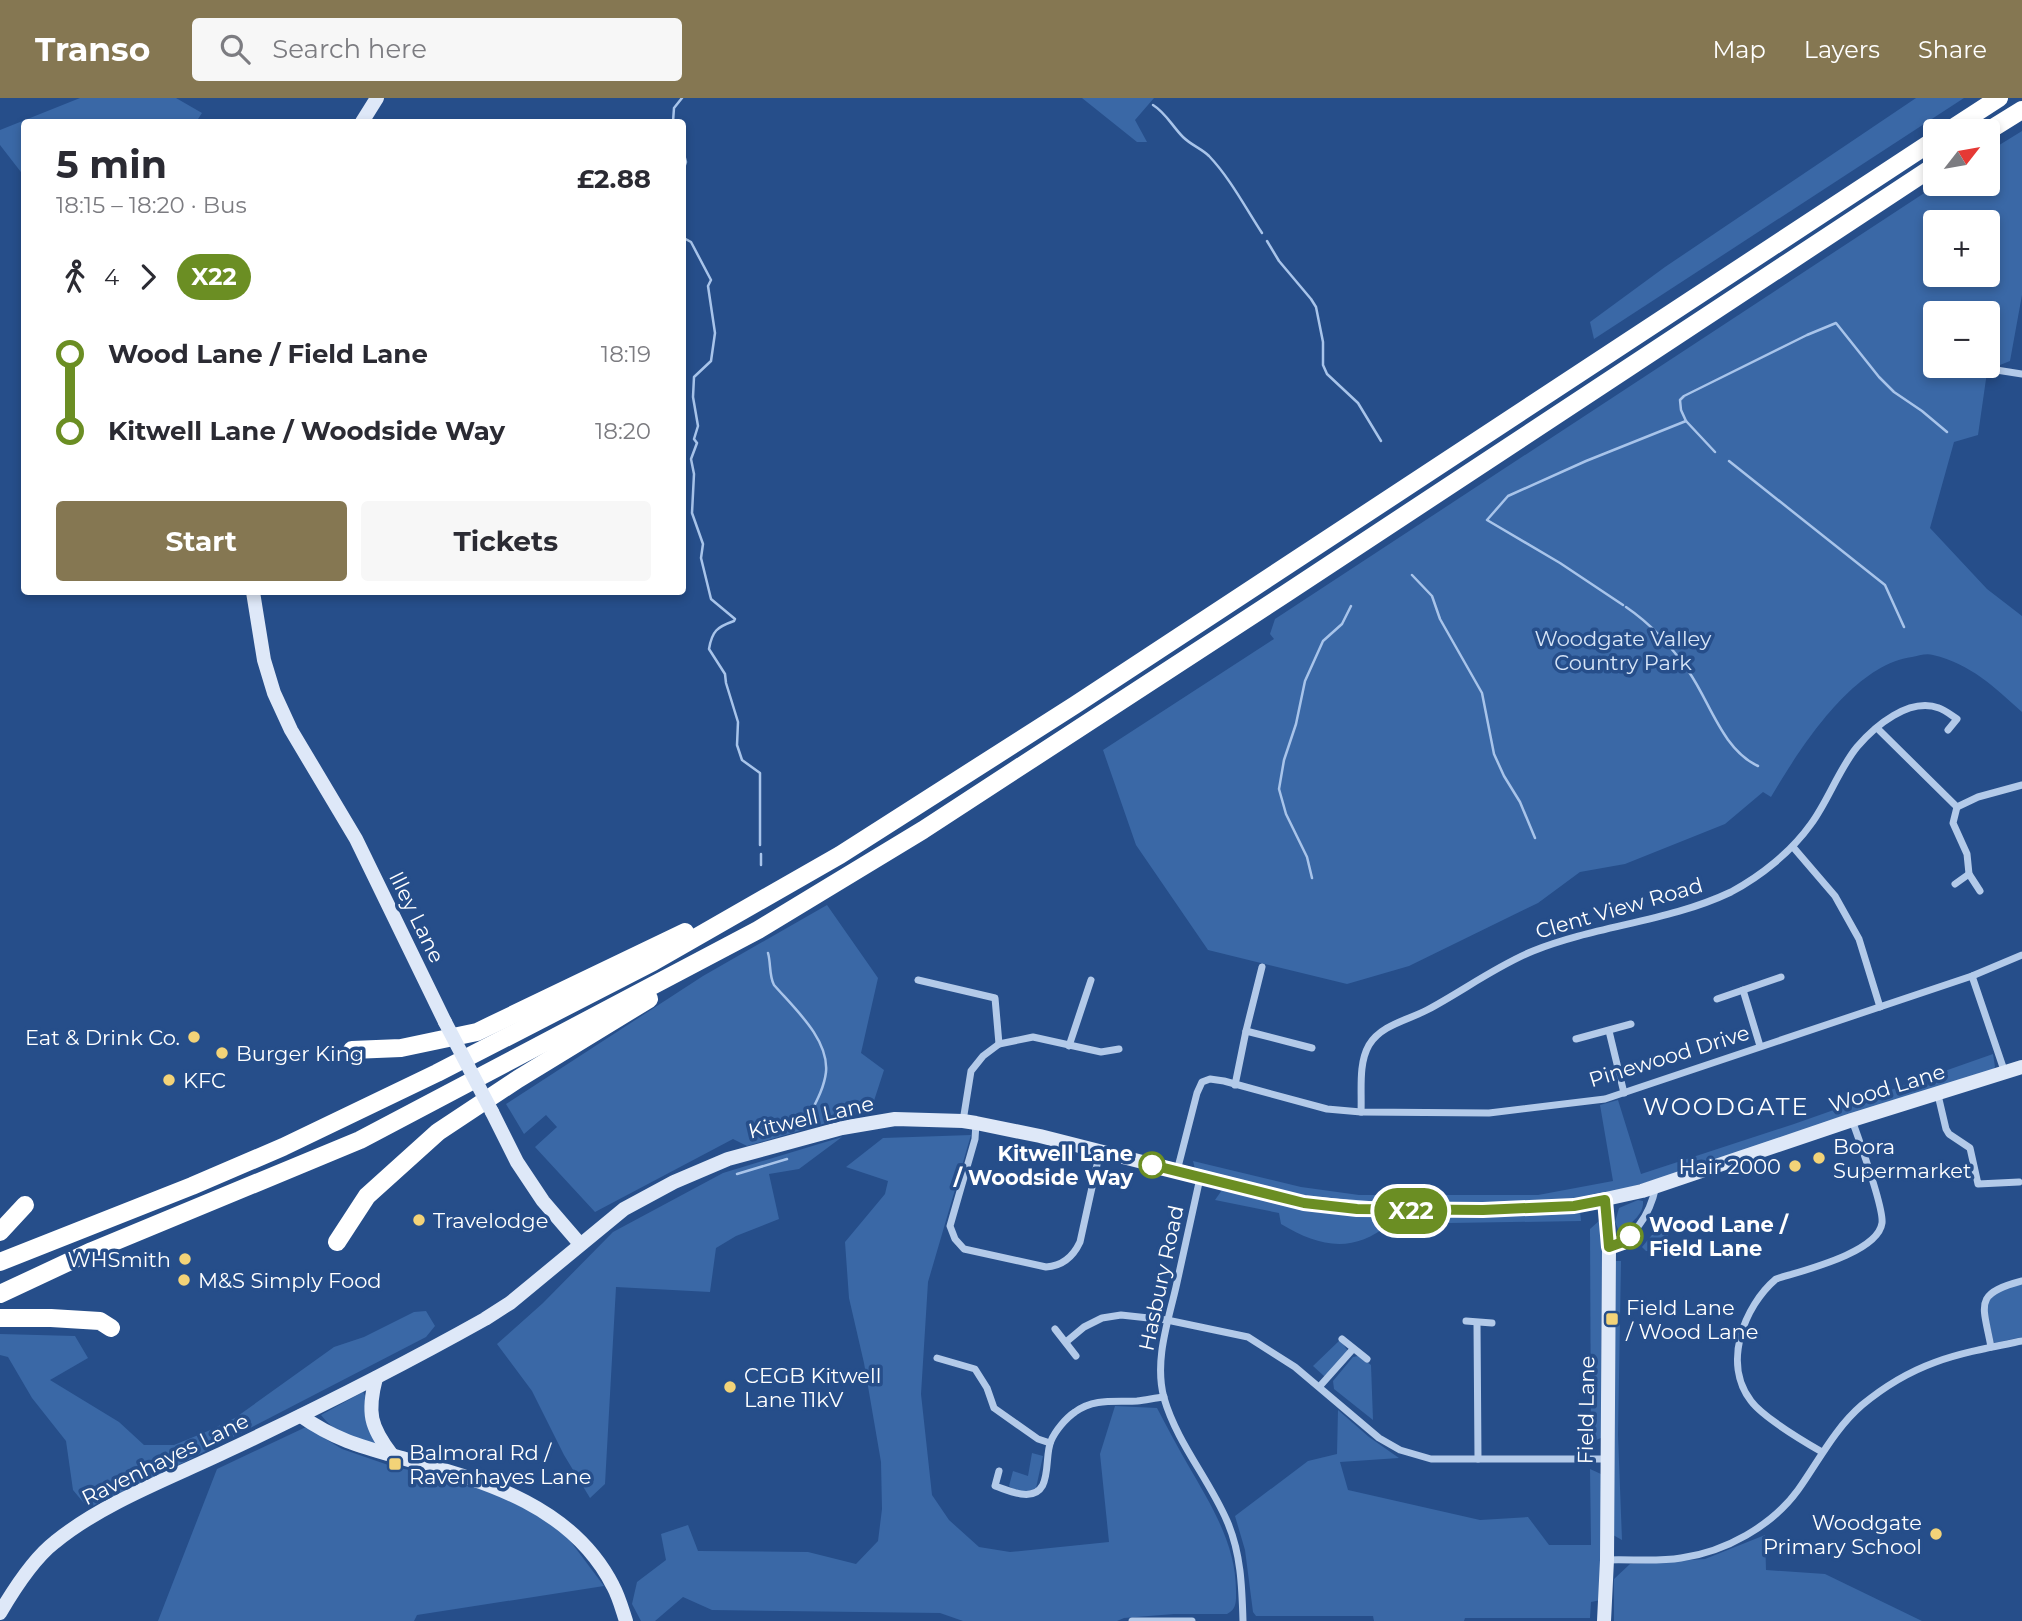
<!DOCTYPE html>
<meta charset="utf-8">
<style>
:root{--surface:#fff;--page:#f7f7f7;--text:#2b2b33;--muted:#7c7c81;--accent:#857752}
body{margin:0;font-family:Montserrat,sans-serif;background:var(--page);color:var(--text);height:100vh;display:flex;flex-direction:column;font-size:26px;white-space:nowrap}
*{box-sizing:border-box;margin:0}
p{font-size:23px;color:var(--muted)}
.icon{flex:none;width:38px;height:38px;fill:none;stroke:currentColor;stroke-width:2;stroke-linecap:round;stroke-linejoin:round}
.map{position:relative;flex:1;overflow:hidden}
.drawer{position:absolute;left:21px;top:21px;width:665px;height:476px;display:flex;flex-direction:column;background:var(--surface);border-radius:7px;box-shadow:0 4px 10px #0003}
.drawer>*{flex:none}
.badge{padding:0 14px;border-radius:23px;font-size:24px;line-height:46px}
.needle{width:46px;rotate:59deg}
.fabs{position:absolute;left:1923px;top:21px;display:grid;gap:14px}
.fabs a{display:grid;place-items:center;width:77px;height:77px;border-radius:7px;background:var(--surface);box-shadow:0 4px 10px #0003;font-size:35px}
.map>.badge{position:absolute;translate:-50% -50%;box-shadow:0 0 0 4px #fff}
.legs{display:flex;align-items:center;gap:10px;height:77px;padding:0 35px;font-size:23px}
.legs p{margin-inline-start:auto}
.overview{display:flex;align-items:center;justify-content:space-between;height:119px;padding:0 35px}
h1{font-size:38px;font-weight:700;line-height:52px}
.cta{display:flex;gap:14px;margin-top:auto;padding:14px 35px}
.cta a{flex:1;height:80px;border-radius:7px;background:var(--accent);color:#fff;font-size:28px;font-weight:700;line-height:80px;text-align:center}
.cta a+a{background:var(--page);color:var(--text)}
ul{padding:0 35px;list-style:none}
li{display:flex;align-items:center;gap:24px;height:77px;font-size:26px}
li i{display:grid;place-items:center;width:10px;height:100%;margin:0 9px;background:currentColor}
li i::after{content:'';width:18px;height:18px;margin:-9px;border:5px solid;border-radius:50%;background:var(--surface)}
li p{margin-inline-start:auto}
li:first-child i{background:linear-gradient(#0000 50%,currentColor 0)}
li:last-child i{background:linear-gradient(currentColor 50%,#0000 0)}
header{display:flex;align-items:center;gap:42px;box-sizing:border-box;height:98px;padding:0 35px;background:var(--accent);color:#fff}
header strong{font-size:33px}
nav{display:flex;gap:38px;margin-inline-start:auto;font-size:24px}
.search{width:490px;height:63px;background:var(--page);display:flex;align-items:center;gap:18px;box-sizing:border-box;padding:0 24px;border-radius:7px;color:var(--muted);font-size:26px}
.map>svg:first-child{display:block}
</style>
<header>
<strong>Transo</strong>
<div class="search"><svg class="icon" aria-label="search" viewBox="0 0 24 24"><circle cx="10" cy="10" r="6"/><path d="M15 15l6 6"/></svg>Search here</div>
<nav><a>Map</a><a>Layers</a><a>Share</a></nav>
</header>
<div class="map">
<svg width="2022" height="1523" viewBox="0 0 2022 1523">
<rect width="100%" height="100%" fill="#264e8a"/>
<g fill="#3a68a6" fill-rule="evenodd">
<path d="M80,0h96l26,15 -6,9h-172v54l-24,-31v-15z"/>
<path d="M1082,0h72l-19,22 12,22h-10z"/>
<path d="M1916,0h48l-370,241 -4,-17 75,-55z"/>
<path d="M2022,33v164l-12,66 -20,8 -11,-3h9v-53h-52v53h38l-1,3 14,3 -9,63 -24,7 -24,86 57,61 35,27v96c-28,-25 -51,-48 -89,-57 -7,-2 -15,1 -21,2 -60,8 -113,93 -141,140l-8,-5 -38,32 -100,40 -45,8 -42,31 -129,63 -62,18 -139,-34 -72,-105 -33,-95 171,-111 -4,-5 5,-15 663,-435h50v-32zM1936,124h52v53h-52z"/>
<path d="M827,807l51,73 -17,75 23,17 -13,40 -124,36 -14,-7 -138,73 -60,-65 22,-20 -11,-12 -22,19 -18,-30 197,-128z"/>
<path d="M1993,956l2,13 -5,6 -250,81 -129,39 -29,7 -51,5 -155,-1 -63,-5 -118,-30 -2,-8 108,26 58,8h179l75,-14 -13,-76 18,-5 23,74 153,-50z"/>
<path d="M971,1037l-43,147 -7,112 11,101 17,25 30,27 31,5 99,-10 -9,-88 15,-48 42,2c10,19 20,38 31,57 23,40 48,79 48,126 0,10 1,18 -9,23h-53l-50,4 -7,3h-154l-23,-8 -228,-3 -29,-13 -28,24h-14l-9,-17 5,-22 29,-22 -5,-26 27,-9 10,26 110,1 48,12 22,-23 4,-32 -1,-47 -17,-99 -15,-65 -4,-56 40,-48 3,-13 -42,-14 37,-29z"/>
<path d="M842,1039l-43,32 -30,5 10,45 -43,17 -20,12 -6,44 -94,-5 -11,197 -15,14 -26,-43 -32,-64 -35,-47 46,-41 70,-71 110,-59z"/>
<path d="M1222,1092l82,16 276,5 1,10 -192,3c-36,30 -70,23 -108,0l-2,-11 -64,-13z"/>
<path d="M1638,1102l5,1c1,13 -11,21 -20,29l-5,-1 -3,-7 4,-14z"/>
<path d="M1599,1123l3,2 -1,215 -10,4 -1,-213z"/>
<path d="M1661,1126h2l5,7v13l-8,7h-14l-4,-4z"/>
<path d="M1613,1163h8l-3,174 4,105 -9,-5z"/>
<path d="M2022,1185v54l-28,6c-8,-40 -17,-48 28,-60z"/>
<path d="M426,1213l9,15 -9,11 -261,135 -77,36 -15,-18 -7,-49 -34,-43 -24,-41 -8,-2v-21l75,2 13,22 -38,22 69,42 25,23h30l34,-14 27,-13 99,-71 30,-10 50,-25z"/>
<path d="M1340,1242l8,11 -21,25h-3l-11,-10z"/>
<path d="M1358,1258l13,9 2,55 -39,-31 -1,-8 20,-24z"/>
<path d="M363,1294l4,7 15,48c-24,-7 -46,-12 -61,-32z"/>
<path d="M1338,1312l31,27 30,21 -59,4 8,28 132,30 48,-3 21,28h42l-1,-76 11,5v126l-10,2 -1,16h-125l-1,3h-90l-1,-5h-117l-3,-4 -8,-62 -10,-34 73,-55 29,-7z"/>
<path d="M306,1329l36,22 52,18 78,15 50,21 46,35 36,48 -187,29 -3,6h-256l59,-152z"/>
<path d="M1032,1355l11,3 -7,32c-10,5 -18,5 -27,-2l4,-15 15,5z"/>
<path d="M1765,1437l1,35 59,4 97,47h-308v-42l16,-15 75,-5z"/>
</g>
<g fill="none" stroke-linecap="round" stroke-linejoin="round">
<g stroke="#a8c4ea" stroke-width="2.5">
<path d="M1153,7c13,8 19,21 30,32 8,8 19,12 26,19 21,22 36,51 53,77"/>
<path d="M673,24l1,-14 8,-10"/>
<path d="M682,49l4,15 -4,11"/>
<path d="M682,139l9,5 20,38 -3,6 7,47 -4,28 -17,16 -1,20 5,29 -4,13 3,4 -6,16 3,15 -2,39 11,31 -2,14 10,41 24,20 -1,2c-17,6 -22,10 -25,28l16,25 1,9 12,39 -1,23 5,15 18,13v72"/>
<path d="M1267,143l12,20 32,38 5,8 7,35v23l4,9 31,29 23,38"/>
<path d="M1686,323l-5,-11 -1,-10 4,-4 123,-61 29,-12 43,54 15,15 28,19 25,21"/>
<path d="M1729,363l156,124 19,42"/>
<path d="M1412,477l20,21 8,23 42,74 12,61 10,22 16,26 15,36"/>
<path d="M1623,507l-63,-42 -73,-43 21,-24 78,-35 100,-40 29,31"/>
<path d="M1626,509c25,17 46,40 63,65 21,30 33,77 69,94"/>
<path d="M761,756v11"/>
<path d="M1312,780l-5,-21 -21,-43 -7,-25 5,-29 12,-36 9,-43 18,-40 19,-17 9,-18"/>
<path d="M768,855c3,10 1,23 6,32 20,23 55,54 52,87 -2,17 -11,32 -18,46"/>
<path d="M737,1076l50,-15"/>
</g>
<g stroke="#b3cae9" stroke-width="7">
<path d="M1990,271l32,5"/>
<path d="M1877,630l80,79 21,-10 44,-12"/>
<path d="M1957,709l-4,16 14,31 2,20 11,17"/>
<path d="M1793,749l42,49 24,43 21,68"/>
<path d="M1955,786l14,-10"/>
<path d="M1972,878l33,97"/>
<path d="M918,882l77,18 4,46"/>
<path d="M1743,892l17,56"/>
<path d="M1717,901l64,-22"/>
<path d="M1246,933l66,17"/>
<path d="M1609,933l15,62"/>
<path d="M1576,941l55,-15"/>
<path d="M1069,948l22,-66"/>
<path d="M1235,987l11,-54 16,-64"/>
<path d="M1938,997l8,34 3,5 21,14 8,36 41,-2"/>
<path d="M1361,1014c1,-21 -3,-48 8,-67 12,-20 39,-25 58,-35 34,-18 71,-45 106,-59 65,-26 135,-29 198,-59 30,-16 60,-40 80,-68 17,-23 28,-55 46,-77 18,-21 52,-50 82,-39 6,2 12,7 18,11l-9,11"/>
<path d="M963,1023l8,-50 12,-15 16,-12 34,-7 68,15 18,-3"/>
<path d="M976,1025l-1,16 -25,87 5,13 9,10 82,18c17,-1 27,-10 34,-25l20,-91"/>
<path d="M1177,1073l20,-78 5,-11 8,-3 14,2 103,28 34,3 128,1 116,-14 367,-123 50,-21"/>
<path d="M1200,1080c-8,36 -16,73 -24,109 -8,35 -22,74 -12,111 13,45 45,81 63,123 14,32 15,66 16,100"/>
<path d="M1609,1149c27,-10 41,-33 47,-61"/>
<path d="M1466,1223l26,2"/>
<path d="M1477,1225l1,136"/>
<path d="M1055,1231l21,27"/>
<path d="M1342,1241l25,20"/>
<path d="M1066,1244l18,-15 18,-9 19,-3 46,5 81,17 47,30 84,71 21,12 31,9h175"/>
<path d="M1991,1249c-8,-43 -18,-53 31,-66"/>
<path d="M937,1260l38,11 12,19 7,20 44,31 12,4"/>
<path d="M1320,1288l33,-37"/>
<path d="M1822,1354c-19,-11 -59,-35 -71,-51 -29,-37 -7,-95 25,-122 25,-8 102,-26 106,-56 2,-16 -23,-83 -30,-103"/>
<path d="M999,1373l-4,15c9,3 18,7 26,8 34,5 22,-36 30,-53 4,-10 15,-23 24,-29 19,-14 40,-10 62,-11 9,-1 18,-3 27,-4"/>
<path d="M1607,1462c24,-1 50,2 74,-2 44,-6 91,-32 117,-68 20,-28 37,-62 64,-85 53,-44 95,-51 160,-64"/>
<path d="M1132,1523h60"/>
</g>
<g stroke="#dee8f8" stroke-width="14">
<path d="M362,24l15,-24"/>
<path d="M253,494l11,68 10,33 17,37 65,109 89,183"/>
<path d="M492,1014l25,50 26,39 37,43"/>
<path d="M376,1280c-9,34 -6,49 16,77"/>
<path d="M301,1318c37,26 66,32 108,44 79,22 164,47 204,126 6,11 9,23 13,35"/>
<path d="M0,1515c14,-24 33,-54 55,-71 49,-40 118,-65 174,-92 87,-41 172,-84 256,-131l25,-16 114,-94 50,-27 54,-23 114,-31 53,-9 68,2 13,2 64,13 264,67 103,8 136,-3 31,-2 68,-15 210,-71 170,-53"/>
<path d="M1604,1523l3,-61 2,-313 -4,-47"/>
</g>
<g stroke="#fff" stroke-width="18">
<path d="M1948,33l51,-33"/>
<path d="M1988,33l34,-21"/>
<path d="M352,952l49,-2 76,-16 208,-100"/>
<path d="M0,1134l25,-27"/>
<path d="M337,1144l30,-46 71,-64 80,-53 131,-80"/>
<path d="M0,1164l192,-76 91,-39 154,-74 216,-111 187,-107 235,-150 861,-566"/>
<path d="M0,1196l92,-43 268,-111 398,-210 165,-100 362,-236 651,-429"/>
<path d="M0,1220h51l49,3 11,7"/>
</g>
<path stroke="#dee8f8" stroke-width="14" d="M445,924l47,90"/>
</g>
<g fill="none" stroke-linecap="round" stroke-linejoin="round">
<g stroke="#fff" stroke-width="16">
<path id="line-1" d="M1152,1067l152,38 53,6 126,1 91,-4 31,-6 4,47 14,-5 7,-6"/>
</g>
<use href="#line-1" stroke="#6b8e23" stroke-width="10"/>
</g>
<g fill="#f3d378" stroke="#264e8a" stroke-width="2.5">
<circle cx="194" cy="939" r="7"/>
<circle cx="222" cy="955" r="7"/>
<circle cx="169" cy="982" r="7"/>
<circle cx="1819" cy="1060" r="7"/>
<circle cx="1795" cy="1068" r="7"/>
<circle cx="419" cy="1122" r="7"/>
<circle cx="185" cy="1161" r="7"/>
<circle cx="184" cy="1182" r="7"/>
<rect x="1605" y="1214" width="14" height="14" rx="3.5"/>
<circle cx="730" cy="1289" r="7"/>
<rect x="388" y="1359" width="14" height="14" rx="3.5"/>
<circle cx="1936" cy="1436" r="7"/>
</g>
<g fill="#fff" stroke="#6b8e23" stroke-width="3.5">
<circle cx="1152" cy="1067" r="12"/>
<circle cx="1630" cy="1138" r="12"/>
</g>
<g text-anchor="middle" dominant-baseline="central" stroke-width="7" stroke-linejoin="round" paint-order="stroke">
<g font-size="21" fill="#d7e5f7" stroke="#264e8a">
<text x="1623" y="540">Woodgate Valley<tspan x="1623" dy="24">Country Park</tspan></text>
</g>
<g font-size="21" fill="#fff" stroke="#264e8a">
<text transform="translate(1619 810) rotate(-16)">Clent View Road</text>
<text transform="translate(417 819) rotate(64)">Illey Lane</text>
<text transform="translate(1669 958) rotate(-17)">Pinewood Drive</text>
<text transform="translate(1887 990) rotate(-17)">Wood Lane</text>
<text transform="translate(811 1019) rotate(-13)">Kitwell Lane</text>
<text transform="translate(1161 1180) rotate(-78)">Hasbury Road</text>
<text transform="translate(1586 1312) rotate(-89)">Field Lane</text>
<text transform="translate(165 1361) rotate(-26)">Ravenhayes Lane</text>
</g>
<g font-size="21" fill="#fff" stroke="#264e8a" text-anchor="start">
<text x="180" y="939" text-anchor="end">Eat &amp; Drink Co.</text>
<text x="236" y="955">Burger King</text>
<text x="183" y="982">KFC</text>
<text x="1833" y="1048">Boora<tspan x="1833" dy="24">Supermarket</tspan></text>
<text x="1781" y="1068" text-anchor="end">Hair 2000</text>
<text x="433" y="1122">Travelodge</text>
<text x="171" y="1161" text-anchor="end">WHSmith</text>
<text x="198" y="1182">M&amp;S Simply Food</text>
<text x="1626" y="1209">Field Lane<tspan x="1626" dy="24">/ Wood Lane</tspan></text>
<text x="744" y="1277">CEGB Kitwell<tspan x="744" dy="24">Lane 11kV</tspan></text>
<text x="409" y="1354">Balmoral Rd /<tspan x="409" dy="24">Ravenhayes Lane</tspan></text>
<text x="1922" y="1424" text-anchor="end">Woodgate<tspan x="1922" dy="24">Primary School</tspan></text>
</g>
<g font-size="21" font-weight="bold" fill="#fff" stroke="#264e8a" text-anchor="end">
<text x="1133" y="1055">Kitwell Lane<tspan x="1133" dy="24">/ Woodside Way</tspan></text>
<text x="1649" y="1126" text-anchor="start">Wood Lane /<tspan x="1649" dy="24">Field Lane</tspan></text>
</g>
<g font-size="24" letter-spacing="2" fill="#fff" stroke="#264e8a">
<text x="1726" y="1008">WOODGATE</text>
</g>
</g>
</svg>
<div class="fabs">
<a><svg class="needle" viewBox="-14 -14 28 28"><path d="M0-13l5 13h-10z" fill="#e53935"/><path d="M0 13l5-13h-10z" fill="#7c7c81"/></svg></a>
<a>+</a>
<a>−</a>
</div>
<b class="badge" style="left:1411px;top:1113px;background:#6b8e23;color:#fff">X22</b>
<section class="drawer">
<div class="overview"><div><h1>5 min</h1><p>18:15 – 18:20 · Bus</p></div><b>£2.88</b></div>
<div class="legs"><svg class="icon" aria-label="walk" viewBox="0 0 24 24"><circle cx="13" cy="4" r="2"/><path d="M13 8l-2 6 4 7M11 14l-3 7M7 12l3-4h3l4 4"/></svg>4<svg class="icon" aria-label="forward" viewBox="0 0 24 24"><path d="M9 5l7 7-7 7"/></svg><b class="badge" style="background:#6b8e23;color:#fff">X22</b></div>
<ul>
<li><i style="color:#6b8e23"></i><b>Wood Lane / Field Lane</b><p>18:19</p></li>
<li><i style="color:#6b8e23"></i><b>Kitwell Lane / Woodside Way</b><p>18:20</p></li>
</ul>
<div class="cta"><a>Start</a><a>Tickets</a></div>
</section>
</div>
